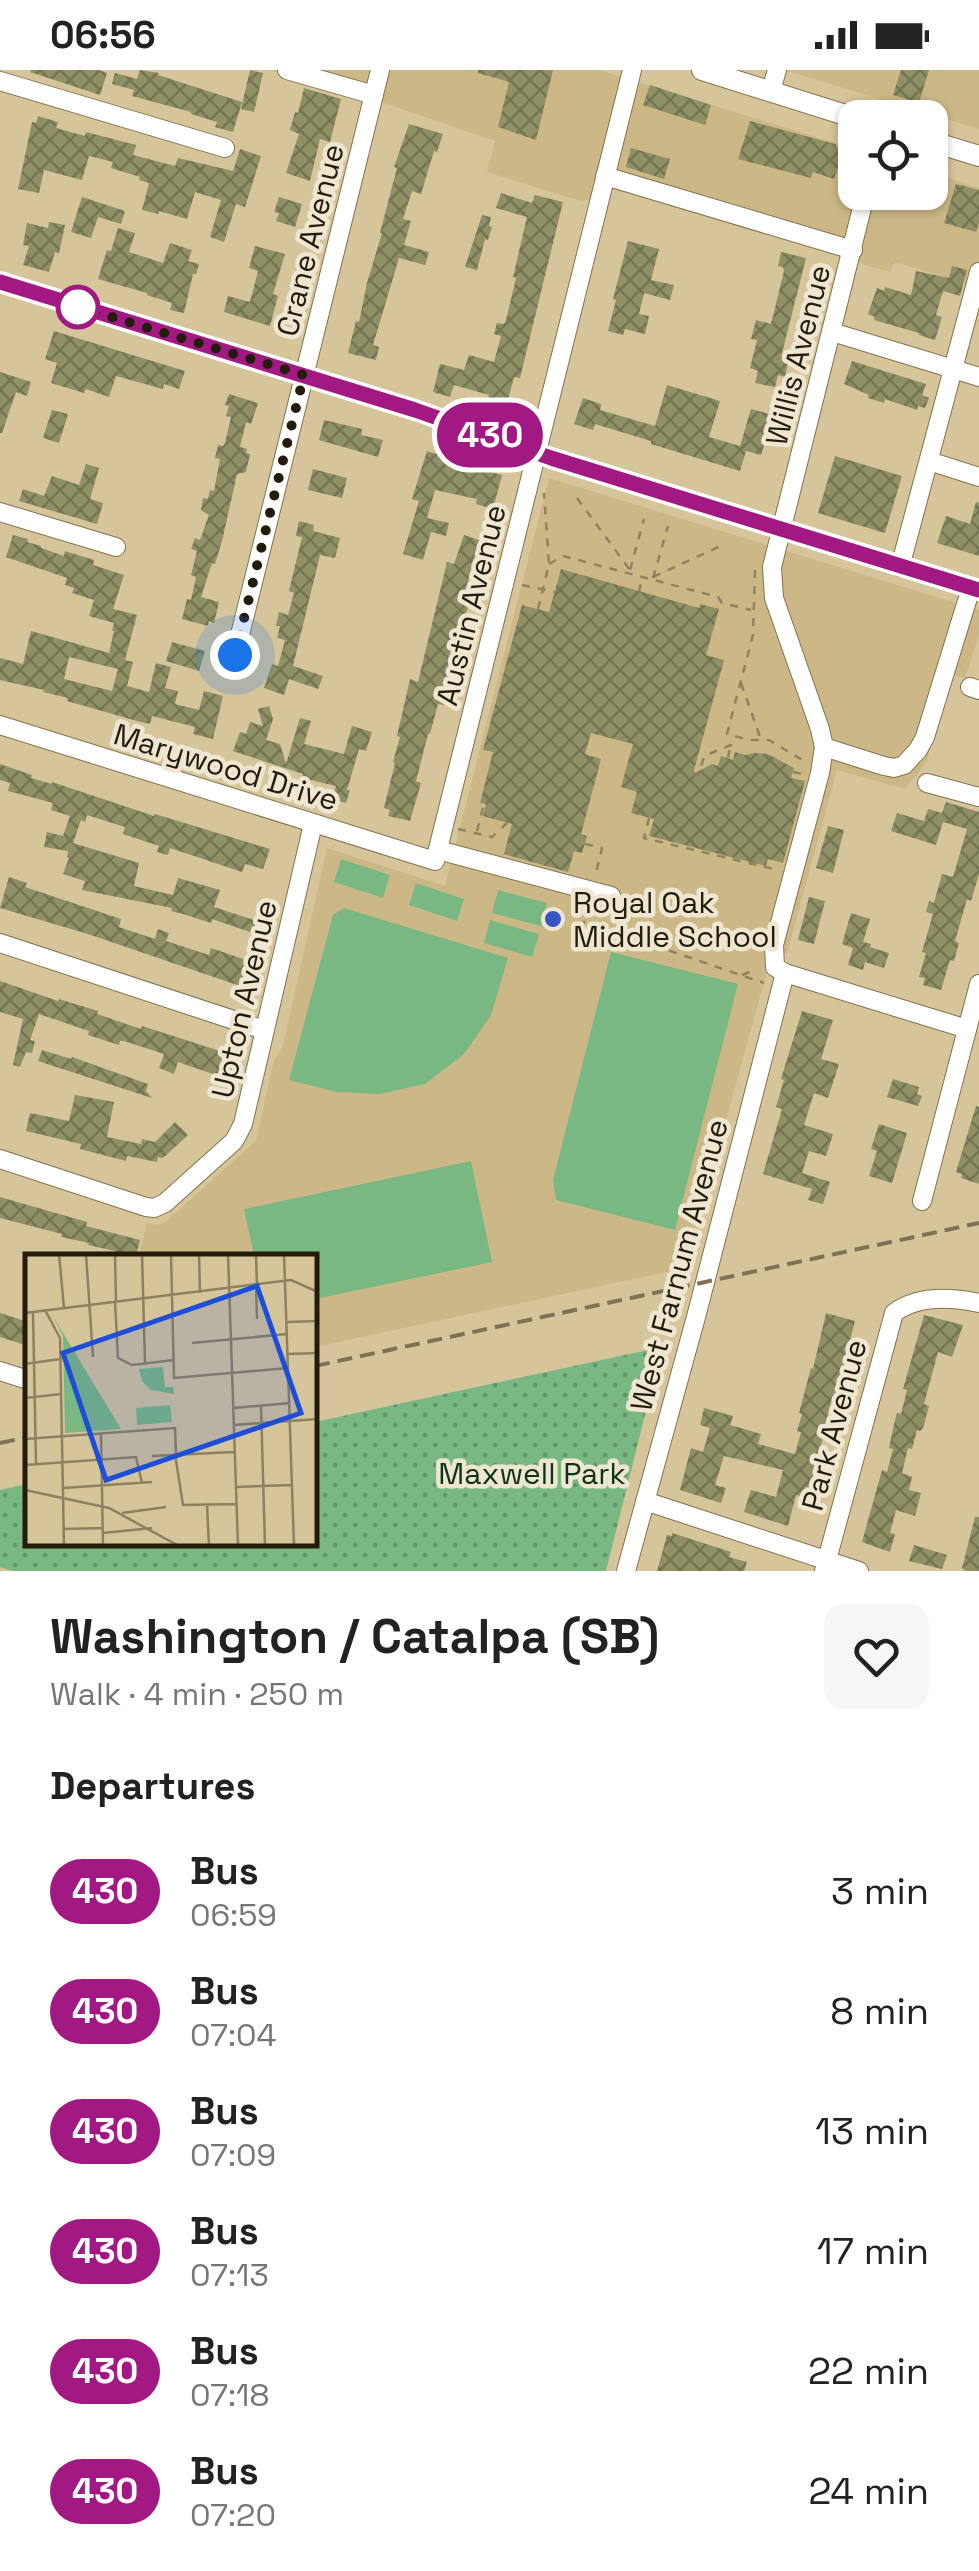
<!DOCTYPE html>
<meta charset="utf-8">
<style>
:root{--surface:#fff;--page:#f6f6f6;--text:#222;--muted:#767676}
body{margin:0;font-family:"Space Grotesk",sans-serif;background:var(--page);color:var(--text);height:100vh;display:flex;flex-direction:column;font-size:38px;white-space:nowrap}
*{box-sizing:border-box;margin:0}
p{font-size:32px;color:var(--muted)}
.icon{flex:none;width:55px;height:55px;fill:none;stroke:currentColor;stroke-width:2;stroke-linecap:round;stroke-linejoin:round}
.map{position:relative;height:1501px;overflow:hidden}
.side{display:flex;flex-direction:column;background:var(--surface);flex:1}
.side>*{flex:none}
.badge{padding:0 20px;border-radius:32px;font-size:35px;line-height:65px}
.controls{position:absolute;left:838px;top:30px;display:grid;gap:20px}
.controls a{display:grid;place-items:center;width:110px;height:110px;border-radius:20px;background:var(--surface);box-shadow:0 2px 8px #0004;font-size:50px}
.you{position:absolute;width:50px;height:50px;margin:-25px;border:8px solid #fff;border-radius:50%;background:#1a73e8;box-shadow:0 0 0 15px #1a73e833}
.map>.badge{position:absolute;translate:-50% -50%;box-shadow:0 0 0 5px #fff}
h2{padding:0 50px;font-size:38px;line-height:90px}
.round{display:grid;place-items:center;flex:none;width:105px;height:105px;border-radius:20px;background:var(--page)}
.overview{display:flex;align-items:center;justify-content:space-between;height:170px;padding:0 50px}
h1{font-size:48px;font-weight:800;line-height:75px}
ul{padding:0;list-style:none}
li{display:flex;align-items:center;gap:30px;height:120px;padding:0 50px}
li div{flex:1}
li b{display:block;font-size:38px}
li em{font-style:normal}
li .badge{min-width:110px;font-weight:700;text-align:center}
.status{display:flex;justify-content:space-between;align-items:center;height:70px;padding:0 50px;background:var(--surface);direction:ltr}
.status svg{height:28px;fill:currentColor}
.map>svg:first-child{display:block}
</style>
<div class="status"><b>06:56</b><svg viewBox="0 0 49 12"><path d="M0 12V9h3v3zM5 12V6h3v6zM10 12V3h3v9zM15 12V0h3v12zM26 1h20v11H26zM47 4h2v5h-2z"/></svg></div>
<div class="map">
<svg width="979" height="1501" viewBox="0 0 979 1501">
<defs>
<pattern id="grass-dots" width="8" height="8" patternUnits="userSpaceOnUse" patternTransform="scale(2.5)"><rect width="8" height="8" fill="#79b882"/><path d="M2 2h.1M6 6h.1" fill="none" stroke="#639569" stroke-width="1.8" stroke-linecap="round"/></pattern>
<pattern id="building-cross-hatch" width="8" height="8" patternUnits="userSpaceOnUse" patternTransform="scale(2.5)"><rect width="8" height="8" fill="#8f9065"/><path d="M0 0l8 8M0 8l8-8" fill="none" stroke="#747552"/></pattern>
</defs>
<rect width="100%" height="100%" fill="#d6c49a"/>
<g fill="#ccb886">
<path d="M269,0h330l256,79v43h75v-20l49,16v100l-84,-26 -5,10 -22,-6 -36,-15 -212,-65 -37,15 -16,-4 -80,-25 8,-31 -140,-48z"/>
<path d="M784,0h195v59z"/>
<path d="M549,408l430,132v25l-14,43 -13,-3 -26,88 -21,26 -68,-19 -50,183h-3l-18,22 -81,293 -370,79v-91h-176l8,-33 13,2 5,-3 91,-81 18,-81 9,-14 44,-198 118,38z"/>
</g>
<path fill="url(#grass-dots)" d="M662,1277l-56,224h-594l-12,-4v-77l27,-6 1,60h287v-122z"/>
<g fill="#79b882">
<path d="M341,789l49,16 -7,23 -49,-16z"/>
<path d="M416,813l48,16 -7,22 -48,-16z"/>
<path d="M498,820l49,13 -6,23 -49,-13z"/>
<path d="M344,838l164,50 -17,57 -27,39 -39,30 -45,10 -43,-2 -48,-12 44,-165z"/>
<path d="M490,850l49,14 -7,23 -48,-14z"/>
<path d="M611,882l127,32 -63,246 -119,-30 -3,-20z"/>
<path d="M471,1091l21,101 -177,37v-43h-61l-10,-47z"/>
</g>
<g fill="url(#building-cross-hatch)" fill-rule="evenodd">
<path d="M31,0h68l8,3 -7,22 -70,-23z"/>
<path d="M140,0l19,3 -1,2 84,27 -9,30 -18,-5 2,-5 -26,-8v-2l-59,-16 2,-6 -22,-6 3,-11 22,6z"/>
<path d="M250,0l13,3 -9,39 -13,-3z"/>
<path d="M478,0h75l-17,70 -38,-13 11,-45 -31,-9z"/>
<path d="M901,0h28l-10,33 -26,-8z"/>
<path d="M650,15l61,20 -6,20 -62,-20z"/>
<path d="M304,18l37,11 -11,43 -10,-3 -10,42 -24,-8 13,-39 -9,-4 5,-18 3,1z"/>
<path d="M38,46l20,6 -2,6 29,8 1,-4 50,13 -3,10 42,11 3,-8 55,13 7,-22 21,7 -16,51 -9,-3 -12,38 -14,-5 11,-37 -26,-8 -8,27 -28,-8 -1,3 -16,-4 7,-27 -10,-3 1,-3 -29,-9 2,-6 -24,-6 -7,24 -38,-10 -5,23 -21,-4 14,-67 4,1z"/>
<path d="M750,51l85,23 11,20 -8,3 -4,12 -21,-7 -2,6 -73,-19z"/>
<path d="M409,54l34,10 -6,18 -3,-1 -13,43 -9,-3 -9,28 8,2 -7,24 25,7 -4,13 -26,-7 -26,87 6,2 -3,13 -28,-7 8,-32 3,1 8,-39 15,-50h-2l17,-65 -3,-1z"/>
<path d="M631,78l39,11 -6,20 -38,-12z"/>
<path d="M956,114l23,6v33l-3,9 -32,-9z"/>
<path d="M501,123l31,10 3,-8 28,7 -43,176 -6,-1 -6,23 7,1 -4,15 -26,-7 4,-14 -35,-10 -4,12 -17,-5 7,-28 24,6 5,-15 25,7 7,-26 -7,-2 3,-11 7,1 2,-4 10,-42 -3,-1 14,-60 -31,-9z"/>
<path d="M82,127l43,14 -4,13 -23,-7 -7,21 -20,-6z"/>
<path d="M279,127l23,7 -7,23 -19,-6 3,-8 -5,-1z"/>
<path d="M482,145l9,2 -2,9 3,1 -4,13 -3,-1 -8,31 -12,-3z"/>
<path d="M49,152l16,3 -6,28 -4,-1 -6,20 -26,-7 6,-19 -6,-1 4,-22 21,5z"/>
<path d="M118,158l17,5 -6,19 34,11 7,-20 22,7 -4,11 11,3 -3,10h-3l-9,39 -14,-3 2,-7 -25,-8v-2l-49,-14 9,-29 4,1z"/>
<path d="M628,171l31,8 -8,31 23,5 -4,15 -26,-7 -5,21 10,2 -4,18 -20,-5 -2,6 -15,-4 8,-31 -3,-1z"/>
<path d="M255,176l30,8 -12,40 5,2 -8,30 -46,-14 4,-16 22,6 8,-31 -9,-3z"/>
<path d="M781,182l25,6 -25,99 8,2 -4,18 -7,-2 -3,12 -20,-4 3,-12 -8,-3 7,-28 -6,-1 5,-19 15,4 13,-53 -1,-4 -5,-1z"/>
<path d="M952,196l15,4 -7,26 -17,-5 -7,24 6,2 -7,23 -16,-5v-2l-45,-13 1,-3 -7,-3 9,-26 7,3 1,-4 26,8 5,-24 33,7z"/>
<path d="M54,261l131,40 -6,18 -15,-5 -1,5 -47,-13 -7,21 -23,-8 -2,4 -33,-10 6,-20 -12,-4z"/>
<path d="M852,291l74,23 -4,11 7,3 -4,10 -7,-2 -1,4 -32,-11 -1,4 -16,-5 1,-3 -25,-11z"/>
<path d="M0,302l31,10 -4,14 -11,-4 -14,41h-2z"/>
<path d="M667,315l53,16 -11,36 31,9 11,-37 22,6 -12,40 -15,-4 -6,20 -89,-27v-3l-56,-17 -2,6 -19,-6 9,-26 18,6 -1,6 55,16z"/>
<path d="M229,324l29,9 -7,21 -5,-2 -6,25 7,2 -1,4 4,1 -4,18 -9,2 -15,67 -7,23 -3,-1 -11,34 18,5 -5,21 -5,-2 -1,5 -26,-7 5,-20 4,1 5,-23 -5,-2 6,-24 -6,-2 4,-11 5,2 9,-25 -8,-5 2,-12 5,1 2,-9 4,1 6,-32 -5,-1 3,-13 5,1 2,-3 6,-26 -5,-1 3,-10 -4,-1z"/>
<path d="M52,340l16,4 -9,29 -16,-5z"/>
<path d="M324,350l38,9 -1,6 22,5 -5,17 -59,-17z"/>
<path d="M427,381l39,12 -1,2 37,10 -9,34 -17,-5 1,-5 -42,-9 -8,28 22,5 -3,13 -15,-4 -8,28 -20,-6 16,-53 -7,-2z"/>
<path d="M835,386l67,20 -17,57 -67,-20z"/>
<path d="M86,394l13,4 -9,31 13,4 -6,21 -78,-23 4,-12 21,7 8,-20 27,9z"/>
<path d="M313,399l34,9 -5,20 -34,-8z"/>
<path d="M976,432l3,1v53l-42,-13 9,-27 24,8z"/>
<path d="M299,451l15,4 -1,6 27,7 -5,20 -15,-3 -27,111 30,10 -5,13 -29,-10 -5,16 -20,-7 8,-24 6,2 7,-26 -8,-2 3,-12h-4l3,-14 9,3 6,-22 -5,-2 13,-54 -6,-1z"/>
<path d="M13,465l15,4 -1,3 14,4v2l23,8 1,-5 29,9 -1,5 31,10 -11,34 24,6 -12,45 8,2 -6,24 22,6 7,-29 15,4 -6,21 13,3 -3,13 24,6 5,-19 19,5 -10,43 -20,-5 2,-7 -43,-11 -2,8 -13,-3 -70,-20 1,-3 -25,-6 1,-2 -44,-10v-22l23,6 8,-33 78,22 5,-22h-2l2,-8 -25,-7 5,-16 -22,-7 2,-5 -9,-3 2,-7 -61,-21zM69,587l49,12 -6,22 -48,-12z"/>
<path d="M464,465l15,5 -15,56 6,2 -26,107 -6,-1 -8,30h-2l-12,47 5,2 -11,38 -22,-5 2,-6 -6,-2 11,-45 -2,-1 7,-25 -3,-1 13,-57 8,3 29,-120 7,2z"/>
<path d="M561,499l138,39 1,-4 19,5 -13,46 18,5 -31,114 19,-10 6,2 3,-10 12,4 2,-8 10,3 10,-2 13,1 26,14 -3,10 14,3 -22,82 -15,-4 -2,7 -117,-30 5,-17 -23,-6 6,-21 -16,-5 12,-43 -42,-11 -6,21 16,5 -20,75 6,2 -5,17 -8,-2 -6,21 -64,-18 8,-30 -29,-8 3,-12 -6,-1 13,-51 -10,-2 39,-145 27,7z"/>
<path d="M172,572l33,9 -6,20 -33,-10z"/>
<path d="M269,636l4,13 -7,21 14,4 6,20 14,-46 11,3 -7,23 40,10 8,-28 20,6 -6,19 -7,-2 -12,41h3l-4,13 -14,-4 4,-13 -34,-8 1,-4 -70,-23 7,-19 6,2 4,-12 13,4 -5,-17z"/>
<path d="M0,694l32,11 -1,3 21,6v-2l102,34 1,-2 115,35 -7,20 -18,-5 -3,8 -72,-24 -2,7 -11,-3 2,-6 -36,-12 2,-7 -38,-12 -2,7 -4,-2 -8,23 66,20 -5,23 39,9 5,-17 42,12 -6,17 55,18 -4,12 -53,-18 -1,4 -28,-9 -12,-3 1,-3 -90,-18 3,-9 -22,-7 6,-16 -2,-1 1,-6 -24,-4 3,-15 16,4 7,-20 -19,-6 2,-7 -45,-12 2,-8 -10,-3z"/>
<path d="M946,732l33,10v62l-8,27 -4,-2 -12,42 4,2 -5,18 -4,-1 -9,30 -18,-5 2,-7 -6,-1 7,-24 -4,-1 11,-38 -7,-2 3,-11 5,2 8,-29 11,3 14,-48 -24,-7 -7,23 -45,-14 6,-18 27,8 4,-12 14,4z"/>
<path d="M828,756l16,4 -11,43 -17,-5z"/>
<path d="M9,807l18,6 -2,4 96,32 -2,8 36,12 3,-10 11,4 -3,8 43,14 2,-7 44,15 -9,25 -158,-54 -88,-26z"/>
<path d="M809,827l16,4 -11,43 -16,-4z"/>
<path d="M851,843l19,6 -7,23 8,2 -1,3 19,6 -5,15 -19,-6 -2,8 -15,-5 5,-17 -11,-4z"/>
<path d="M0,911l58,20 1,-2 39,12 -1,3 44,15 1,-3 78,25 2,-4 19,6 -11,31 -18,-6 1,-4 -35,-12 -4,12 -15,-6 5,-14 -40,-13h-4l-1,4 -31,-10 1,-4 -50,-17 -9,26 5,1 -3,12 -6,-1 -6,15 -7,-2 10,-46 -23,-7z"/>
<path d="M802,941l31,9 -12,39 18,5 -11,34 -14,-5 -10,32 29,9 -7,22 -17,-5 -7,22 28,9 -7,22 -15,-4 4,-11 -49,-15 19,-65 -6,-2 8,-27 -3,-1z"/>
<path d="M42,980l29,9 1,-2 76,27 -2,7 6,7 -114,-37z"/>
<path d="M893,1009l26,8 -2,7 5,2 -4,10 -31,-9z"/>
<path d="M75,1025l39,7 -7,35 34,7 1,-5 13,3 20,-20 13,13 -25,23 -5,-1 -1,5 -30,-6 -1,5 -46,-12 1,-5 -55,-13 4,-18 39,8z"/>
<path d="M976,1036l3,1v77l-18,-6 1,-4 -6,-2z"/>
<path d="M879,1054l28,9 -15,50 -23,-7 8,-25 -6,-2z"/>
<path d="M0,1127l87,25 -1,4 54,14 -4,16 -21,-3v-2l-27,-6 1,-2 -28,-6 1,-3 -62,-16z"/>
<path d="M0,1243l28,9v24l-28,-9z"/>
<path d="M826,1243l29,8 -8,31 5,1 -3,14h-3l-10,37 -5,-1 -6,22 6,2 -3,12 -5,-1 -13,50 -5,-1 -3,10 -6,-2 -8,31 -44,-14 7,-22 25,7 7,-27 -59,-14 -9,29 11,3 -5,15 -41,-13 11,-42 12,4 7,-24 -10,-3 4,-17 29,8 -3,9 31,9 -3,10 37,10 6,-22 -4,-1 5,-17 -3,-1 12,-45 2,1z"/>
<path d="M924,1245l39,10 -11,32 -14,-5 -14,52 5,2 -6,22 -3,3 -3,-1 -5,19 -4,-1 -6,25 10,4 -3,13 12,3 -6,23 -19,-6 -6,23 5,1 -5,18 -28,-10 20,-72 5,2 6,-23 -4,-1 5,-24 3,-11 4,1 6,-24 -4,-1z"/>
<path d="M975,1447h4v54h-13l-4,-3z"/>
<path d="M672,1463l59,19 -2,5 18,5 -3,9h-87l10,-36 5,1z"/>
<path d="M914,1475l33,10 -5,14 -33,-8z"/>
</g>
<g fill="none" stroke-linecap="round" stroke-linejoin="round">
<g stroke="#83734b" stroke-width="20">
<g id="minor">
<path d="M287,0l87,25"/>
<path d="M0,11l225,67"/>
<path d="M771,21l6,-21"/>
<path d="M605,106l248,74"/>
<path d="M866,122l-94,375 2,31 46,131 4,18 -4,26 -46,172 1,22 10,6 182,56"/>
<path d="M0,212l415,128 136,48 428,132"/>
<path d="M832,262l147,45"/>
<path d="M929,391l50,16"/>
<path d="M0,442l116,35"/>
<path d="M900,497l79,-295"/>
<path d="M235,585l145,-585"/>
<path d="M970,617l9,3"/>
<path d="M0,655l435,136 197,-791"/>
<path d="M824,677l60,19 10,2 10,-3 14,-15 7,-13 46,-149"/>
<path d="M927,713l52,14"/>
<path d="M438,780l173,46"/>
<path d="M0,873l264,87"/>
<path d="M0,1089l146,48 8,1 11,-5 69,-62 9,-17 70,-300"/>
<path d="M922,1131l57,-217"/>
<path d="M0,1301l28,9"/>
<path d="M645,1431l214,70"/>
<path d="M626,1501l70,-254 89,-344"/>
<path d="M824,1501l70,-258c24,-18 57,-16 85,-10"/>
</g>
</g>
<g stroke="#83734b" stroke-width="22">
<g id="major">
<path d="M702,0l153,48"/>
<path d="M930,71l49,15"/>
</g>
</g>
<g stroke="#908263" stroke-width="2.5" stroke-dasharray="8 8" stroke-linecap="butt">
<path d="M577,428l53,72"/>
<path d="M549,494l14,-8 155,41 4,6 29,7"/>
<path d="M630,500l14,-51"/>
<path d="M755,500l-2,65 -26,99 22,6h20l35,21"/>
<path d="M653,507l72,-33"/>
<path d="M653,508l15,-52"/>
<path d="M522,515l33,7"/>
<path d="M639,522l3,-14"/>
<path d="M538,539l11,-45 -5,-71"/>
<path d="M741,613l19,54"/>
<path d="M728,688l2,-11"/>
<path d="M793,702l10,2"/>
<path d="M693,703l6,2 5,-19 27,-11 2,-9"/>
<path d="M649,748l-5,20 134,32"/>
<path d="M458,759l34,8 15,-14"/>
<path d="M477,761l7,-27"/>
<path d="M585,774l17,4 -6,25"/>
<path d="M588,835l-5,22 70,18 111,38"/>
<path d="M742,905l15,-6"/>
</g>
<use href="#minor" stroke="#fff" stroke-width="18"/>
<use href="#major" stroke="#fff" stroke-width="20"/>
<g stroke="#7e7154" stroke-width="4" stroke-dasharray="15 8" stroke-linecap="butt">
<path d="M315,1296l664,-143"/>
<path d="M0,1373l28,-6"/>
</g>
</g>
<g fill="none" stroke-linecap="round" stroke-linejoin="round">
<g stroke="#fff" stroke-width="22">
<path id="line" d="M0,212l415,128 136,48 428,132"/>
</g>
<use href="#line" stroke="#a31984" stroke-width="15"/>
<path stroke="#231c0c" stroke-width="10" stroke-dasharray="0 18" d="M78,237l226,68 -69,280"/>
</g>
<circle fill="#fff" stroke="#a31984" stroke-width="5" cx="78" cy="237" r="20"/>
<circle fill="#3855c6" stroke="#eee6d0" stroke-width="4" cx="553" cy="849" r="10"/>
<g text-anchor="middle" dominant-baseline="central" stroke-width="9" stroke-linejoin="round" paint-order="stroke">
<g font-size="30" fill="#231c0c" stroke="#eee6d0">
<text transform="translate(310 170) rotate(-76)">Crane Avenue</text>
<text transform="translate(798 285) rotate(-76)">Willis Avenue</text>
<text transform="translate(471 535) rotate(-76)">Austin Avenue</text>
<text transform="translate(226 697) rotate(17)">Marywood Drive</text>
<text transform="translate(244 929) rotate(-77)">Upton Avenue</text>
<text transform="translate(679 1195) rotate(-75)">West Farnum Avenue</text>
<text transform="translate(834 1355) rotate(-75)">Park Avenue</text>
</g>
<g font-size="30" fill="#231c0c" stroke="#eee6d0" text-anchor="start">
<text x="573" y="832">Royal Oak<tspan x="573" dy="34">Middle School</tspan></text>
</g>
<g font-size="30" fill="#0c3416" stroke="#eee6d0">
<text x="532" y="1403">Maxwell Park</text>
</g>
</g>
<g transform="translate(25 1184)">
<rect width="292" height="292" fill="#d6c49a"/>
<path d="M26,59l70,116 -56,4 -2,-97z" fill="#79b882"/>
<path d="M138,113l2,20h8l1,7 -23,-4 -9,-9 -3,-12zM145,151l2,17 -35,3 -1,-17z" fill="#79b882"/>
<path fill="none" stroke="#8e8161" stroke-width="2.5" d="M34,0l5,54M61,0l7,103M90,0l1,48M117,0l3,109M146,0l3,124 114,-10M174,0l1,39M203,0l10,292M231,0l1,32M259,0l10,292M231,32l1,33M90,48l3,56 14,7 42,-5M20,56l15,28 4,208M8,58l3,152M0,59l266,-33 27,12M262,68l31,-1M167,89l95,-9M263,100l30,-1M0,110l35,-5M0,144l36,-4M236,152l4,140M208,154l57,-5M208,171l85,-6M76,179l2,113M0,185l150,-11 1,26M150,200l8,51 53,-1M127,202l82,-4M0,211l111,-8 6,26M211,233l56,-2M38,234l89,-6M0,236l84,18 70,38M182,251l2,41M97,259l44,-6M39,275l39,-1M78,279l49,-5"/>
<path fill="#1d4ed8" fill-opacity="0.15" stroke="#1d4ed8" stroke-width="5" d="M232,32l44,127 -195,67 -43,-127z"/>
<rect width="292" height="292" fill="none" stroke="#231c0c" stroke-width="5"/>
</g>
</svg>
<div class="controls">
<a><svg class="icon" aria-label="locate" viewBox="0 0 24 24"><circle cx="12" cy="12" r="6"/><path d="M12 2v4M12 18v4M2 12h4M18 12h4"/></svg></a>
</div>
<div class="you" style="left:235px;top:585px"></div>
<b class="badge" style="left:490px;top:365px;background:#a31984;color:#fff">430</b>
</div>
<section class="side">
<div class="overview"><div><h1>Washington / Catalpa (SB)</h1><p>Walk · 4 min · 250 m</p></div><a class="round"><svg class="icon" aria-label="heart" viewBox="0 0 24 24"><path d="M12 20l-8-8c-3-5 5-10 8-4 3-6 11-1 8 4z"/></svg></a></div>
<h2>Departures</h2>
<ul>
<li><span class="badge" style="background:#a31984;color:#fff">430</span><div><b>Bus</b><p>06:59</p></div><em>3 min</em></li>
<li><span class="badge" style="background:#a31984;color:#fff">430</span><div><b>Bus</b><p>07:04</p></div><em>8 min</em></li>
<li><span class="badge" style="background:#a31984;color:#fff">430</span><div><b>Bus</b><p>07:09</p></div><em>13 min</em></li>
<li><span class="badge" style="background:#a31984;color:#fff">430</span><div><b>Bus</b><p>07:13</p></div><em>17 min</em></li>
<li><span class="badge" style="background:#a31984;color:#fff">430</span><div><b>Bus</b><p>07:18</p></div><em>22 min</em></li>
<li><span class="badge" style="background:#a31984;color:#fff">430</span><div><b>Bus</b><p>07:20</p></div><em>24 min</em></li>
</ul>
</section>
